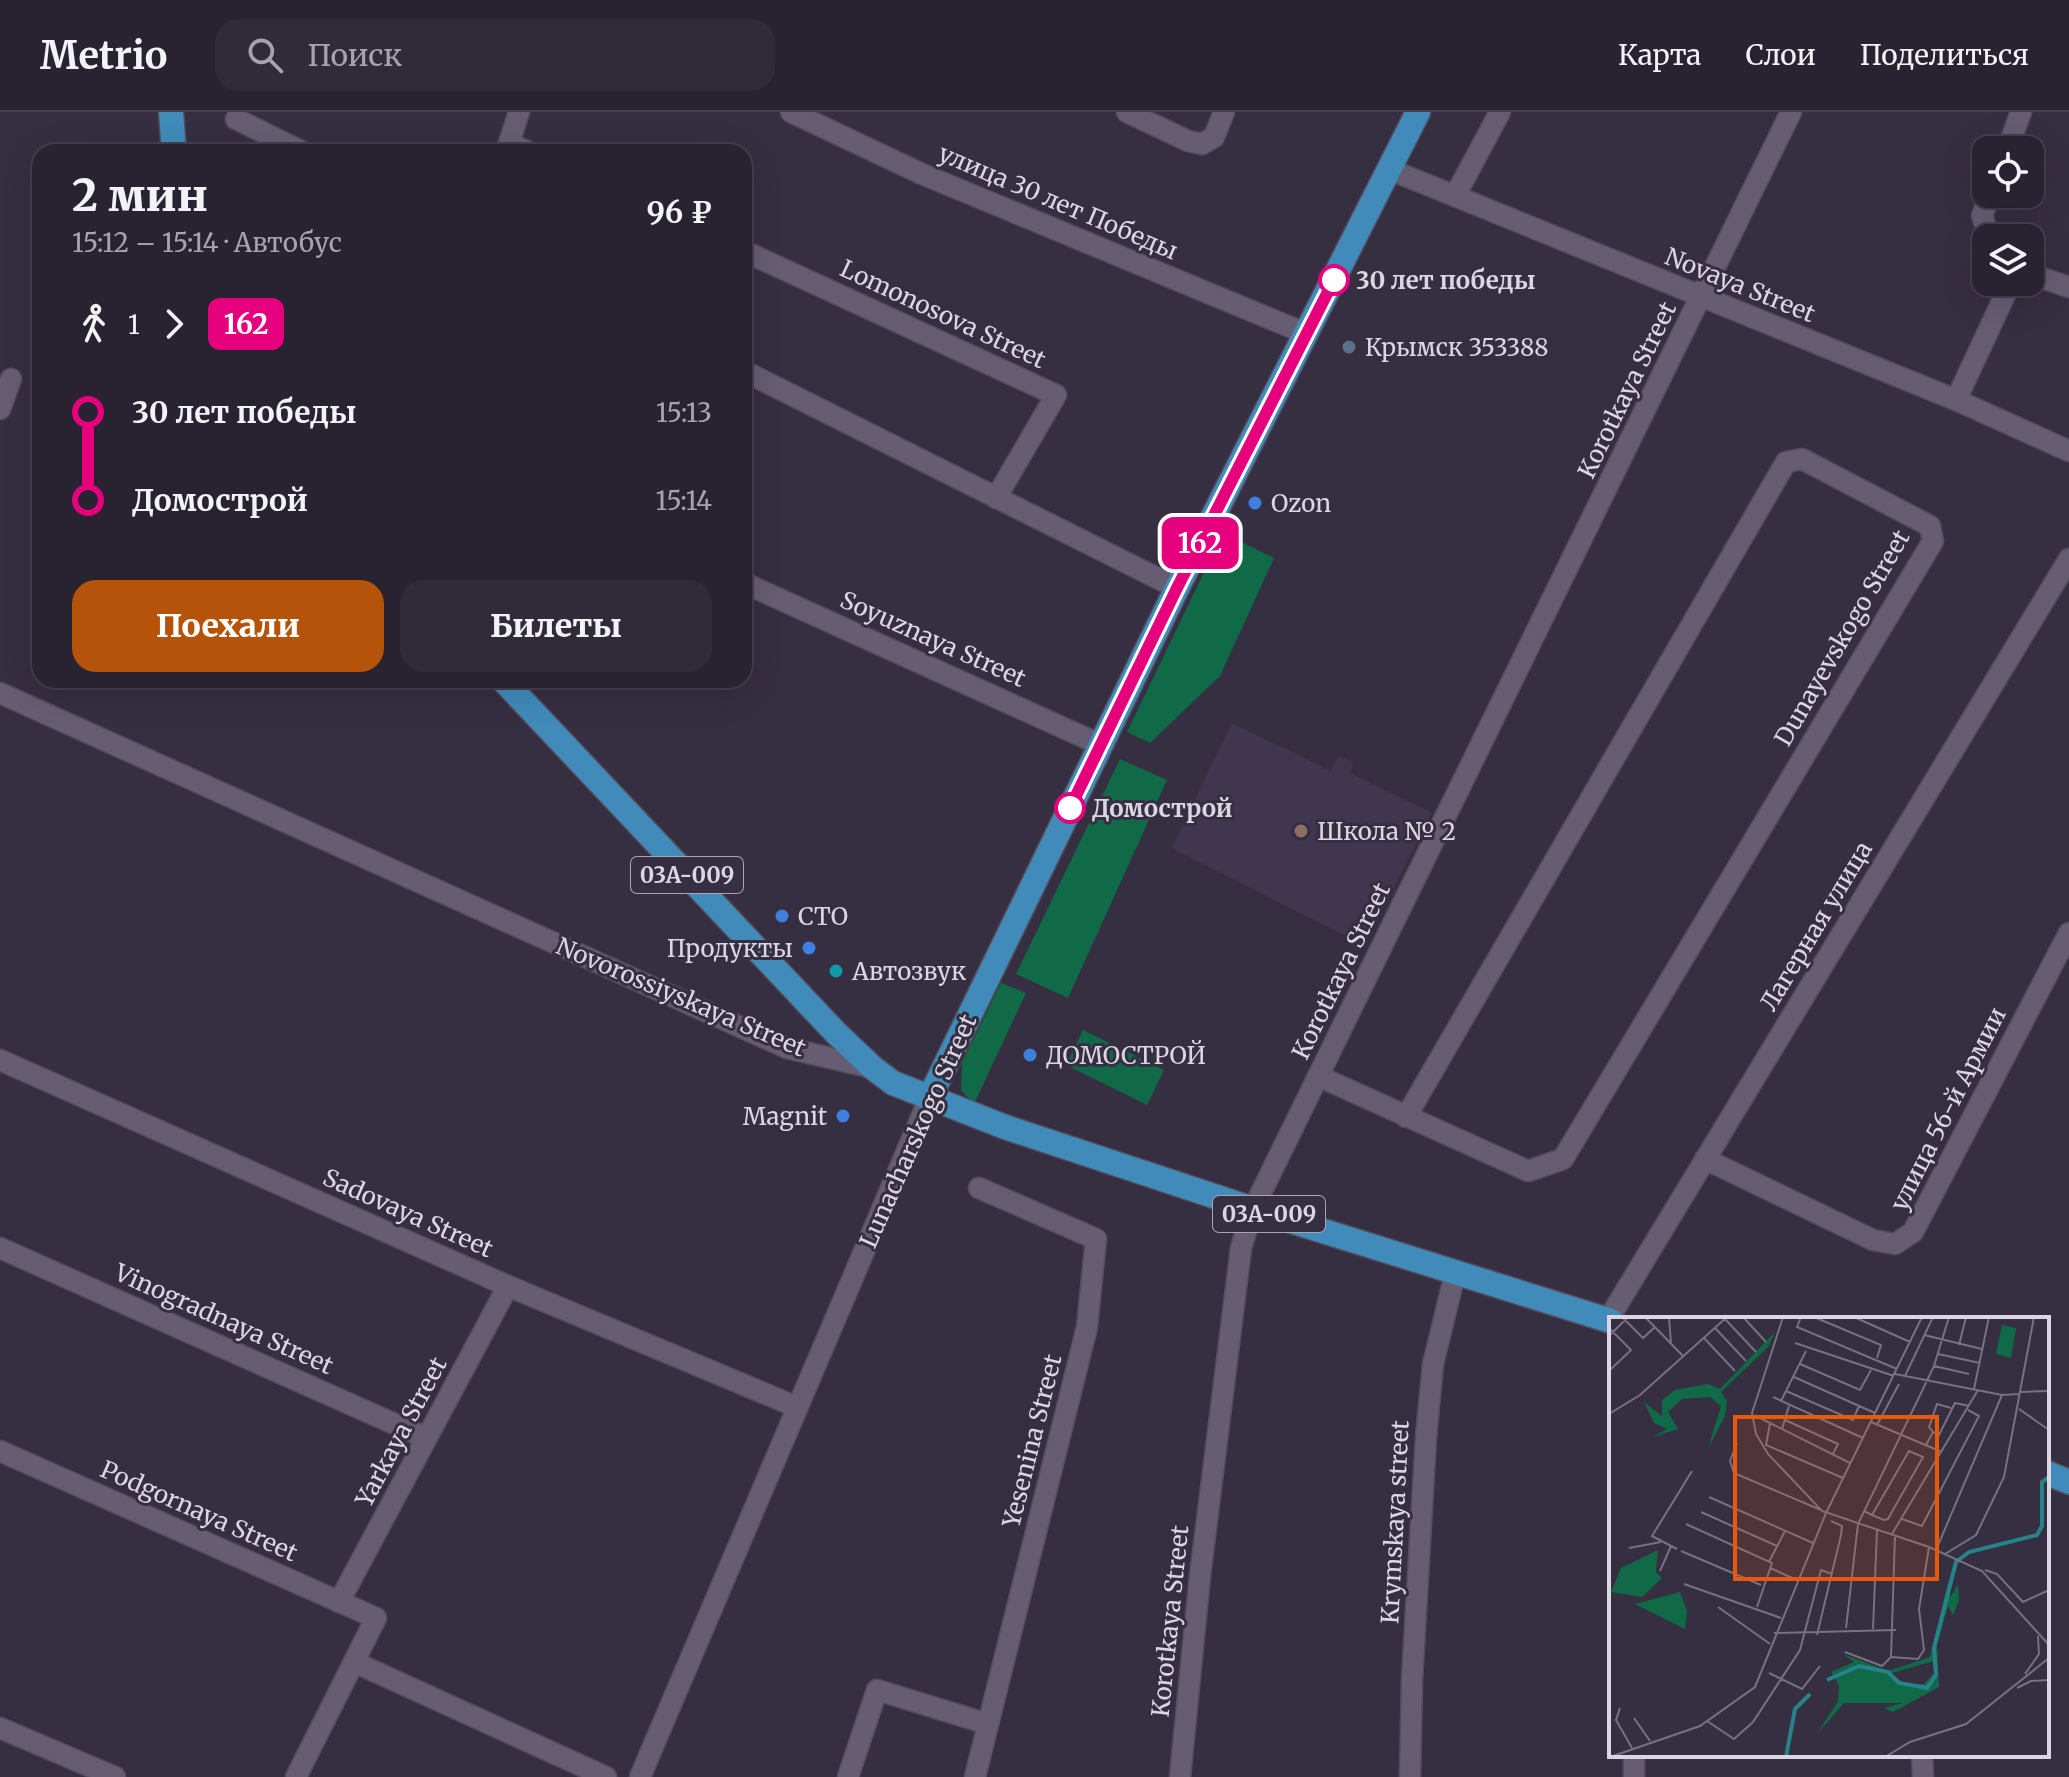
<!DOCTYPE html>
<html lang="ru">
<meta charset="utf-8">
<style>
:root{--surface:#282231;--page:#302a39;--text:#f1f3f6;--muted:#a5a4ab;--line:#443f4d;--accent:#b45309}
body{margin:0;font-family:Merriweather,serif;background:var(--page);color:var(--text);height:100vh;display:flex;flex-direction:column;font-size:30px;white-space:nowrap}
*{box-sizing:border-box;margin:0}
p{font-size:26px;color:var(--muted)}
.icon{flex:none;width:44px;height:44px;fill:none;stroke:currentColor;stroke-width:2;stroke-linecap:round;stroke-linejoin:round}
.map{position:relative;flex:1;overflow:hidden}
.details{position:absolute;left:32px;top:32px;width:720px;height:544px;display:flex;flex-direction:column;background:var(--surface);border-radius:24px;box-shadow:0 8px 32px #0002,0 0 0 2px var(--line)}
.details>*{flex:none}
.badge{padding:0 16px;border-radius:12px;font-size:28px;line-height:52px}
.fabs{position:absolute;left:1972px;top:24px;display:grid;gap:16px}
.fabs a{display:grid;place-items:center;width:72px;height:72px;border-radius:16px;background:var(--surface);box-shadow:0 8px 32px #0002,0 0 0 2px var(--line);font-size:40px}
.map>.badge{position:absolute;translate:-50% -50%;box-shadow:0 0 0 4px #fff}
.legs{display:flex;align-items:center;gap:12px;height:88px;padding:0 40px;font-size:26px}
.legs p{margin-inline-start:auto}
.summary{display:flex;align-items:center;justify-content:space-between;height:136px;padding:0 40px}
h1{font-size:44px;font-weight:800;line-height:60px}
.action{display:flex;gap:16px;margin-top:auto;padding:16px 40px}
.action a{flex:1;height:92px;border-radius:24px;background:var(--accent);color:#fff;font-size:32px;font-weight:800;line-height:92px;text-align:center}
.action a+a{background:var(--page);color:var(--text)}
ul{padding:0 40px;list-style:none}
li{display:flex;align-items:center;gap:28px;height:88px;font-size:30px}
li i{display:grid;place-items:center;width:12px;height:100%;margin:0 10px;background:currentColor}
li i::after{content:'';width:20px;height:20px;margin:-10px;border:6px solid;border-radius:50%;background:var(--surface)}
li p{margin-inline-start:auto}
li:first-child i{background:linear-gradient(#0000 50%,currentColor 0)}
li:last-child i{background:linear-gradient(currentColor 50%,#0000 0)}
header{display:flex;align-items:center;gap:48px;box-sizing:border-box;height:112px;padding:0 40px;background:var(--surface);border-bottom:2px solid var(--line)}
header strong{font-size:38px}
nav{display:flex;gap:44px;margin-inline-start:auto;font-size:28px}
.search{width:560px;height:72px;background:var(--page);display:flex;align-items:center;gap:20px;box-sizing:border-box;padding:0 28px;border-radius:24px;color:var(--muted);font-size:30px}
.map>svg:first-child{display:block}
</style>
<header>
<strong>Metrio</strong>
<div class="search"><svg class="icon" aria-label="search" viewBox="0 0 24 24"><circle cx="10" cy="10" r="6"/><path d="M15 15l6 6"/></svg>Поиск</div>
<nav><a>Карта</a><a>Слои</a><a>Поделиться</a></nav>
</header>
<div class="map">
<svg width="2069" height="1665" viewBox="0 0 2069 1665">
<rect width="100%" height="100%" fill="#362e41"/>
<path fill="#40364f" d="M1232,611l99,48 8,-15 15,7 -4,10 82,40 -68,132 -193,-97z"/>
<g fill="#106a48">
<path d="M1223,421l51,25 -54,118 -70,67 -23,-11z"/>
<path d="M1120,647l47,21 -99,218 -52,-24z"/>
<path d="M1001,871l25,10 -52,111 -13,-14 1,-27z"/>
<path d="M1083,918l81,40 -17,35 -81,-40z"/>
</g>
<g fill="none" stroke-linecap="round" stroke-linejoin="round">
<g stroke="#534c5c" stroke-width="23">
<g id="minor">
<path d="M791,0l131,62 385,160"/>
<path d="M1127,0l61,29 14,3 12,-7 10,-25"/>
<path d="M236,7l67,33"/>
<path d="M509,31l20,9"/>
<path d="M2007,38l14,-38"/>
<path d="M506,40l13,-40"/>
<path d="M1391,58l565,230 113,51"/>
<path d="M1990,82l-8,22 5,14 13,8"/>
<path d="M1455,84l45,-84"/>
<path d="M744,139l312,144 -60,103"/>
<path d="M2030,162l39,13"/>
<path d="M744,259l433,217"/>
<path d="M1956,288l55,-118"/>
<path d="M0,297l11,-30"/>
<path d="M744,471l357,162"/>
<path d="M0,581l787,355 86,20"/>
<path d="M0,948l508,226 289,121"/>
<path d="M1318,964l210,95 35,-12 370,-618 -3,-15 -128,-67 -16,3 -380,655"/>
<path d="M1705,1047l168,81 22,4 18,-12 156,-299"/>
<path d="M0,1136l426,190"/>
<path d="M1608,1208l461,-761"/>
<path d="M0,1339l376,167 -80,159"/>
<path d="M339,1490l169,-316"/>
<path d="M354,1550l252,115"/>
<path d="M0,1616l115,49"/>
<path d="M1634,1643v22"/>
<path d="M1922,1643l1,22"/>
<path d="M640,1665l289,-678"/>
<path d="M848,1665l29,-87 111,34"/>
<path d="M975,1665l112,-450 9,-88 -117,-51"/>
<path d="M1180,1665l20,-201 41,-328 12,-39 538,-1097"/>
<path d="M1410,1665l2,-97 14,-243 7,-73 22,-90"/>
</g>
</g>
<g stroke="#534c5c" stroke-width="27">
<g id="major">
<path d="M171,0l3,40"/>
<path d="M503,568l333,353 37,35 20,15 112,44 248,82 358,112"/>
<path d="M929,987l248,-511 241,-476"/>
<path d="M2047,1361l22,9"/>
</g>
</g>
<use href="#minor" stroke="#665d73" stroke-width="20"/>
<use href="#major" stroke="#408bb9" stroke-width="24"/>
</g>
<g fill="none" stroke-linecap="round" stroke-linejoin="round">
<g stroke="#fff" stroke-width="18">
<path id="line-1" d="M1070,696l107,-220 157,-308"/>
</g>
<use href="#line-1" stroke="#e6007e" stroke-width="12"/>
</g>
<g fill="#fff" stroke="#e6007e" stroke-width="4">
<circle cx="1334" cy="168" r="14"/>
<circle cx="1070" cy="696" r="14"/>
</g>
<circle fill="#5c6f8a" stroke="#362e41" stroke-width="3" cx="1349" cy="235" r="8"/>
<g fill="#3f7fe0" stroke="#362e41" stroke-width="3">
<circle cx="1255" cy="391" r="8"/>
<circle cx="782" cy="804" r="8"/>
<circle cx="809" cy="836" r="8"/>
<circle cx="1030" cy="943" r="8"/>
<circle cx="843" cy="1004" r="8"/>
</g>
<circle fill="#8d6e63" stroke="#362e41" stroke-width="3" cx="1301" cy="719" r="8"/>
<circle fill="#0f9aa8" stroke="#362e41" stroke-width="3" cx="836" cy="859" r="8"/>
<g text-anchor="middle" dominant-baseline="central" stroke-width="6" stroke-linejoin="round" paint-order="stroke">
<g fill="#362e41" stroke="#a9a4b2" stroke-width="2">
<rect x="631" y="745" width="112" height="36" rx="6"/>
<rect x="1213" y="1084" width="112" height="36" rx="6"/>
</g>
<g font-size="22" font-weight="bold" fill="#dad6e2">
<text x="687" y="763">03А-009</text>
<text x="1269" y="1102">03А-009</text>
</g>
<g font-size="24" fill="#dad6e2" stroke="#362e41">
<text transform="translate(1058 90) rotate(23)">улица 30 лет Победы</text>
<text transform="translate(1740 173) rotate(22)">Novaya Street</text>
<text transform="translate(943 202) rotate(25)">Lomonosova Street</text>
<text transform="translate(1627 278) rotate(-64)">Korotkaya Street</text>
<text transform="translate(1842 526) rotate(-60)">Dunayevskogo Street</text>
<text transform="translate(933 527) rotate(24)">Soyuznaya Street</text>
<text transform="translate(1816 814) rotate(-59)">Лагерная улица</text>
<text transform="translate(1341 859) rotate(-64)">Korotkaya Street</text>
<text transform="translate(681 885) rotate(23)">Novorossiyskaya Street</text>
<text transform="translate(1948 997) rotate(-63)">улица 56-й Армии</text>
<text transform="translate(918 1019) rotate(-66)">Lunacharskogo Street</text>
<text transform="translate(408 1101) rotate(24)">Sadovaya Street</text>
<text transform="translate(224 1207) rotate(24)">Vinogradnaya Street</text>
<text transform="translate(401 1320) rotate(-62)">Yarkaya Street</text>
<text transform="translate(1032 1329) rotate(-76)">Yesenina Street</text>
<text transform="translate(199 1399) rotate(24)">Podgornaya Street</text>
<text transform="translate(1395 1410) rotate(-87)">Krymskaya street</text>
<text transform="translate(1170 1509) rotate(-84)">Korotkaya Street</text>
</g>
<g font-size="24" font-weight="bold" fill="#dad6e2" stroke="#362e41" text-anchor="start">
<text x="1356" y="168">30 лет победы</text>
<text x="1092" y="696">Домострой</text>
</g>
<g font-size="24" fill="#dad6e2" stroke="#362e41" text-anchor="start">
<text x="1365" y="235">Крымск 353388</text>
<text x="1271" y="391">Ozon</text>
<text x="1317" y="719">Школа № 2</text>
<text x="798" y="804">СТО</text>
<text x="793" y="836" text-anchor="end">Продукты</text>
<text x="852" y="859">Автозвук</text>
<text x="1046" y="943">ДОМОСТРОЙ</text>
<text x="827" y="1004" text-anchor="end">Magnit</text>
</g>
</g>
<g transform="translate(1609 1205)">
<rect width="440" height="440" fill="#362e41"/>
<path d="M393,8l14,3 -5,30 -15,-4zM166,15l-7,15 -47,45 6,9 -2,15 -17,32 13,-42 -11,-9 -28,2 -14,13 10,17 -25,8 14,-8 -13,-6 -10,-21 18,14v-16l13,-10 33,-6 12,5zM49,233l-2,22 6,6 -20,19 -31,-5 10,-24zM340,262l1,19 8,-14 1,16 -6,15 -5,-9 -11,39 2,42 -46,25 -9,-4 19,-5h-59l-27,31 21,-33 1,-16 -8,-13 23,-10 -11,-8 45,17 42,-14zM325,344v12l-10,11h-17l-18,-10zM71,275l7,19 -2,18 -50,-25z" fill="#106a48" fill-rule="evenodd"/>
<path fill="none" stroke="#26838a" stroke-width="4" d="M218,363l32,-14 29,6 11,11 28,5 9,-13 -2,-27 22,-86 13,-10 68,-17 5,-9v-44l7,-5M177,440l9,-48 15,-15"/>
<path fill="none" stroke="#787181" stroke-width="2" d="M13,0l21,21 12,-11M36,0l38,39M60,0l2,27M134,0l23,25M174,0l-31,96 4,21 12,20 54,57 107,36 53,24 67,74M192,0l-4,10 100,42M205,0l67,28 -4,13M245,0l56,25M340,0l-15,49 35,8M116,2l31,33M0,11l22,22 -22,21M106,11l31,33M315,18l58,14M0,19l19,-19M95,21l31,33M186,26l99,33M350,28l7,-28M329,37l42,9M191,47l60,26 11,-20M286,57l107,21 17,-1M296,59l28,-59M185,60l81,36M365,72l15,-72M177,74l67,29 6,-14M412,75l28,-1M164,80l90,41M172,84l25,-50M410,92l30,21M0,97l31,-19 87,-78M149,100l92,46M176,103l53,24 -5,10M262,105l71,30M161,106l-4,22 77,33M268,108l22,-41M173,112l7,-23M324,115l-4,-5 8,-23 14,4M128,126l-7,18 4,12 87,37M317,128l7,-13 6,3 16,-32 14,3M100,180l104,46M255,194l8,4 12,5 4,-1 35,-62 -14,-6 -37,64M92,195l76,34M217,196l96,-196M293,202l20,7 57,-110 -11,-6M77,207l86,39 -15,44M283,217l86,-144M20,231l32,-6M68,232l-25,-13 40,-65M327,233l66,-155M72,234l80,34M336,237l31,-19 28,-58 30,-160M160,245l16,-31M161,251l27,12M376,253l12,4 26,28 26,-12M51,254l11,-25M75,267l97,34M109,290l52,37M237,311l12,-104 76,-158M264,312l4,-99M165,316l122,-3M208,318l24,-100 1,-9 -11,-5M236,335l37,14 9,-9M282,340l27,2 6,-9 -5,-41 10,-62M282,340l4,-122M160,356l33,16 18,-23M416,357l14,-20 -1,-18M408,371l14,-7 18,-1M11,391l-4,12 16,28M25,401l16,23M98,404l27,18 19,-17 47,-72 21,-80 11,4M1,440l90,-31 55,-39 71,-174M276,440l25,-15 56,-18 83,-66"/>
<path fill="#e8590c" fill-opacity="0.15" stroke="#e8590c" stroke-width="4" d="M126,100h202v162h-202z"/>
<rect width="440" height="440" fill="none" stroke="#dad6e2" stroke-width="4"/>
</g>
</svg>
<div class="fabs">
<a><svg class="icon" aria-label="locate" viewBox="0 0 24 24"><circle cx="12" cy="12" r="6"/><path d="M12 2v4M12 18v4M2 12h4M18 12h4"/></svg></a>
<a><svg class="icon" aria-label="layers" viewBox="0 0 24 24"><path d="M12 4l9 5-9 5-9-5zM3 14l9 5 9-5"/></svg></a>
</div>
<b class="badge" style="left:1200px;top:431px;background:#e6007e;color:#fff">162</b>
<section class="details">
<div class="summary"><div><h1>2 мин</h1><p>15:12 – 15:14 · Автобус</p></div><b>96 ₽</b></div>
<div class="legs"><svg class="icon" aria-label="walk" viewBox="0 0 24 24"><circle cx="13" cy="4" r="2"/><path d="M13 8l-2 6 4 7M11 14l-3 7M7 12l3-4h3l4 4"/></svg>1<svg class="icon" aria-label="forward" viewBox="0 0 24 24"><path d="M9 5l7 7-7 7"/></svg><b class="badge" style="background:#e6007e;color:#fff">162</b></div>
<ul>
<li><i style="color:#e6007e"></i><b>30 лет победы</b><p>15:13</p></li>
<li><i style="color:#e6007e"></i><b>Домострой</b><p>15:14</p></li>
</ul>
<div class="action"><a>Поехали</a><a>Билеты</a></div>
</section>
</div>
